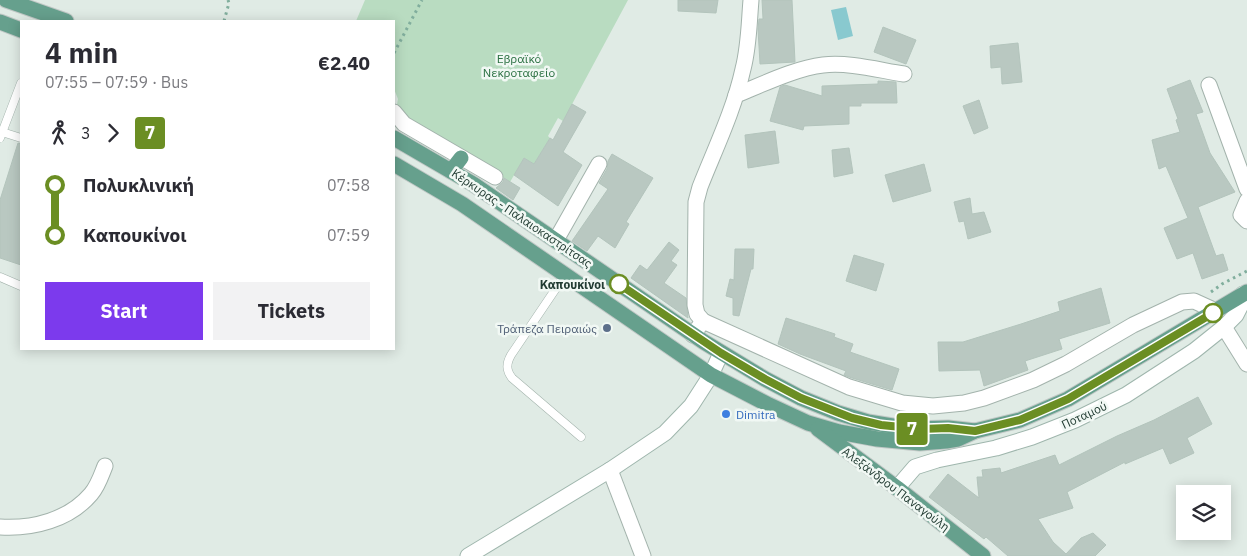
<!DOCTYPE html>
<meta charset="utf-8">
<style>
:root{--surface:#fff;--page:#f2f2f3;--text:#2b2b33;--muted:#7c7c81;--accent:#7c3aed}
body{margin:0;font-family:"IBM Plex Sans",sans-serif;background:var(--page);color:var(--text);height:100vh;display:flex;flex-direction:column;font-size:19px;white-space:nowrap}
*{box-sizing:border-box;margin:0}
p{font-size:16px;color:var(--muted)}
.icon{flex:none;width:28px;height:28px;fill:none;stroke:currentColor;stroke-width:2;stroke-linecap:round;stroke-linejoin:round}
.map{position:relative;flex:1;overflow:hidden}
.drawer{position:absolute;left:20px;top:20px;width:375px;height:330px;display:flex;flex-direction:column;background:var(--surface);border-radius:0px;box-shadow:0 2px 12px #0003}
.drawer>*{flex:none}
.badge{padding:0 10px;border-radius:4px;font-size:18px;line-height:32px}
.controls{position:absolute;left:1176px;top:485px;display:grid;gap:10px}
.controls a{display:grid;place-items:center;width:55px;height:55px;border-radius:0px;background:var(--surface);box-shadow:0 2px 12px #0003;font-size:25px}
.map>.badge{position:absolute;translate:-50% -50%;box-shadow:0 0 0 2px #fff}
.legs{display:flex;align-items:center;gap:8px;height:55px;padding:0 25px;font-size:16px}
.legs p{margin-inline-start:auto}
.overview{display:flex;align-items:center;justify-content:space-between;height:85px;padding:0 25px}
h1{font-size:28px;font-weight:700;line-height:38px}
.cta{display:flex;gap:10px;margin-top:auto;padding:10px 25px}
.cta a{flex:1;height:58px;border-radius:0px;background:var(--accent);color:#fff;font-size:20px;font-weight:700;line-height:58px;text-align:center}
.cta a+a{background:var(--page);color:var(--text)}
ul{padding:0 25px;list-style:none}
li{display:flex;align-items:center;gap:18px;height:50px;font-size:19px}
li i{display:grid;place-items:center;width:8px;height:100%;margin:0 6px;background:currentColor}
li i::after{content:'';width:12px;height:12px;margin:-6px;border:4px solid;border-radius:50%;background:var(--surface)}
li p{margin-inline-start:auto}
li:first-child i{background:linear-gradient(#0000 50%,currentColor 0)}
li:last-child i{background:linear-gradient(currentColor 50%,#0000 0)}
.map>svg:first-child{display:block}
</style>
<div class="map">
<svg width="1247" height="556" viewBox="0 0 1247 556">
<rect width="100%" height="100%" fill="#e0ebe5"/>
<path fill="#b9dcc1" d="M365,0h263l-65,121 -5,-3 -10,18 2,2 -16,26 -10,-6 -14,24 -114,-72 2,-11 -4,-10v-68h-38z"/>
<path fill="#89c9cf" d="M846,7l7,29 -15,4 -7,-30z"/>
<g fill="#b9c8c1" stroke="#b3c4bc">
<path d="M678,0h40l-2,13 -38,-2z"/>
<path d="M762,0h30l3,62 -35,2 -2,-35 1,-10h4z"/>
<path d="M883,27l33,13 -10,24 -32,-12z"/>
<path d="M1018,43l4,39 -20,2 -1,-17 -10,1 -1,-22z"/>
<path d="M1190,80l13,32 -7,2 14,39 25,39 -37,15 18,49 7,-2 5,16 -26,9 -9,-26 -16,6 -13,-31 24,-10 -22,-52 -7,3 -7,-29 28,-8 -4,-12 2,-1 -11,-30z"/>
<path d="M878,81l18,1 1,21h-36v3h-12v18l-45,2 -1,4 -33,-9 10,-34 2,-1 3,-1 37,11v-10l56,-2z"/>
<path d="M979,100l9,28 -14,6 -11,-28z"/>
<path d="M572,104l14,8 -23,40 19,13 -24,41 -44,-31 10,-17 10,6 16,-26 3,2z"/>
<path d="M775,131l4,32 -31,5 -3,-33z"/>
<path d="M18,143l3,1v121l-21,-7v-58z"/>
<path d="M849,148l4,25 -19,4 -2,-27z"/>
<path d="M612,154l41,24 -27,44 3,2 -14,24 -17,-12 -11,15 -15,-10 36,-52 -9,-6 8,-14 1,-8z"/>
<path d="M924,164l7,27 -38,11 -8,-27z"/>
<path d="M504,178l16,10 -7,12 -17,-12 7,-6z"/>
<path d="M970,198l2,16 12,-2 7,20 -23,7 -4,-18 -5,1 -5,-20z"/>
<path d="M669,242l10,8 -8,11 6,4 -13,18 22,15 2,20 -57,-40 9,-13 7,5z"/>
<path d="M735,249h19l-1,20h-2l-12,47 -6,-1v-17l-7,-2 4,-17 4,1z"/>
<path d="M854,255l30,9 -8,27 -30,-10z"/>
<path d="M1101,288l9,35 -51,16 3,10 -37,12 3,9 -44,16 -4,-16 -41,1 -1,-29h25l58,-18 39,-13 -2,-9z"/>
<path d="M786,318l49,16 -1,3 19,7 -3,8 49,17 -7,21 -40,-12 -8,-3 2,-4 -46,-17 -22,-10z"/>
<path d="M1198,397l14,27 -25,14 7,15 -24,11 -7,-16 -38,16v-2l-58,30 6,16 -35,11 15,23 13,12 15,-16 12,-5 13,12 -11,11h-87l-22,-19 -2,2 -55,-42 19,-23 31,24 -2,-21h6l-1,-7 18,-2 1,5 54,-18 4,10 58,-29 37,-16z"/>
</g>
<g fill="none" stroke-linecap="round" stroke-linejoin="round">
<g stroke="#a3b3ac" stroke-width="9">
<g id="lane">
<path d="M2,132l19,6"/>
<path d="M0,138l21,-55"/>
<path d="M565,275l-54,80c-5,9 -5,15 1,23l69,59"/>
<path d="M0,277l21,9"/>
</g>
</g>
<g stroke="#a3b3ac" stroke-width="17">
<g id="street">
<path d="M1209,85l38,104"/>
<path d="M736,95c25,-10 60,-27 87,-30 26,-3 55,5 81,9"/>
<path d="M394,112l10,12 91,53"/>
<path d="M1247,201l-6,14 6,6"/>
<path d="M556,240l43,-76"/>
<path d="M703,321l-6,-7 -2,-9 1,-103 4,-15c15,-38 34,-77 43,-118 6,-23 6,-46 8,-69"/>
<path d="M1224,327l23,37"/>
<path d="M693,335l10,-14 146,66 53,16 31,3 31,-3 20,-5 49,-18 33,-16 67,-39 49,-23 12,-1 22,10"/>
<path d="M610,470l33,86"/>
<path d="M0,527c33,2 69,-7 91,-33 7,-8 10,-18 14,-28"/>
</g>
</g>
<g stroke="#9fb6ad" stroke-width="17">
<g id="secondary">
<path d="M897,488l18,-21 22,-7 59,-12 36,-11 43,-17 51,-25 68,-44 30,-24 12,-12 5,-10 2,-11"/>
<path d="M468,556l142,-86 55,-37 26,-27 20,-31 10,-22"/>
</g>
</g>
<g stroke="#c1c8c6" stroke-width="17">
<g id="primary">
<path d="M6,0l60,21"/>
<path d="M0,22l21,8"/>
<path d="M394,138l79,46 231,158 61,37 36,19 37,15 30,9 43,7 37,-1 27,3"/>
<path d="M394,164l68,40 249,171 56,29 41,19 31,9 38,7 43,4 26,-2 12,-2 17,-8 45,-11 48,-21 179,-107"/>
<path d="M451,171l10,-13"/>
<path d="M818,429l79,59 86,68"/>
</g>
</g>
<g stroke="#81ae9d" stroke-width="3" stroke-dasharray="2.5 4" stroke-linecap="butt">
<path d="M224,21l5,-18 -1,-3"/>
<path d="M394,53l28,-53"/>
<path d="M1211,292l11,-8 25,-13"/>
</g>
<use href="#lane" stroke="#fff" stroke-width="8"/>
<use href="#street" stroke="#fff" stroke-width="15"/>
<use href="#secondary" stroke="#fff" stroke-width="15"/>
<use href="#primary" stroke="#66a08d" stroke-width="15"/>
</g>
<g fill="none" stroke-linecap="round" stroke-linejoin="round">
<g stroke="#fff" stroke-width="11">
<path id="line-1" d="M619,284l102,69 44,26 36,19 51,20 29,7 40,4 27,-1 27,3 45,-11 48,-21 145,-86"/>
</g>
<use href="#line-1" stroke="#6b8e23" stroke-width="8"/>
</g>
<g fill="#fff" stroke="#6b8e23" stroke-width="2.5">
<circle cx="619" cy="284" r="9"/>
<circle cx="1213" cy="313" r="9"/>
</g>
<circle fill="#5c6f8a" stroke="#f1f8f4" stroke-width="2" cx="607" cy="328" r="5"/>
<circle fill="#3f7fe0" stroke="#f1f8f4" stroke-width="2" cx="726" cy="414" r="5"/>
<g text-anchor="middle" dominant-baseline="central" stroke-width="5" stroke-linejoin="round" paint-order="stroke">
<g font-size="12" fill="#2c7143" stroke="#f1f8f4">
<text x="519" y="58">Εβραϊκό<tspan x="519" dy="14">Νεκροταφείο</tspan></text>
</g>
<g font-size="12" fill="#213b32" stroke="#f1f8f4">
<text transform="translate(522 218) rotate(34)">Κέρκυρας - Παλαιοκαστρίτσας</text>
<text transform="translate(1084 415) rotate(-25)">Ποταμού</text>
<text transform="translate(896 489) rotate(37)">Αλεξάνδρου Παναγούλη</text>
</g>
<g font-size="12" font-weight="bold" fill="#213b32" stroke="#f1f8f4" text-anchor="end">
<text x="605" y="284">Καπουκίνοι</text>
</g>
<g font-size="12" fill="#4e5e75" stroke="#f1f8f4" text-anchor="end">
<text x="597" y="328">Τράπεζα Πειραιώς</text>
</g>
<g font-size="12" fill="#366cbe" stroke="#f1f8f4" text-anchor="start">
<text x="736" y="414">Dimitra</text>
</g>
</g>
</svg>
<div class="controls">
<a><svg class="icon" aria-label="layers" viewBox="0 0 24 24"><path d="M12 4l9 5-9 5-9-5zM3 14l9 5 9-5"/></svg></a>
</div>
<b class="badge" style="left:912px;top:429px;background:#6b8e23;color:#fff">7</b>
<section class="drawer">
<div class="overview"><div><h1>4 min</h1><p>07:55 – 07:59 · Bus</p></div><b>€2.40</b></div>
<div class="legs"><svg class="icon" aria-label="walk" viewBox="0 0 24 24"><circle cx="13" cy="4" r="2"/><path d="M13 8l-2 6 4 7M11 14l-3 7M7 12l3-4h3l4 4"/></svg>3<svg class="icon" aria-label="forward" viewBox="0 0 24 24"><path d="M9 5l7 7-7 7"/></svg><b class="badge" style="background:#6b8e23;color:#fff">7</b></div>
<ul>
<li><i style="color:#6b8e23"></i><b>Πολυκλινική</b><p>07:58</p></li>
<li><i style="color:#6b8e23"></i><b>Καπουκίνοι</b><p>07:59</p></li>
</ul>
<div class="cta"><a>Start</a><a>Tickets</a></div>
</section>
</div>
